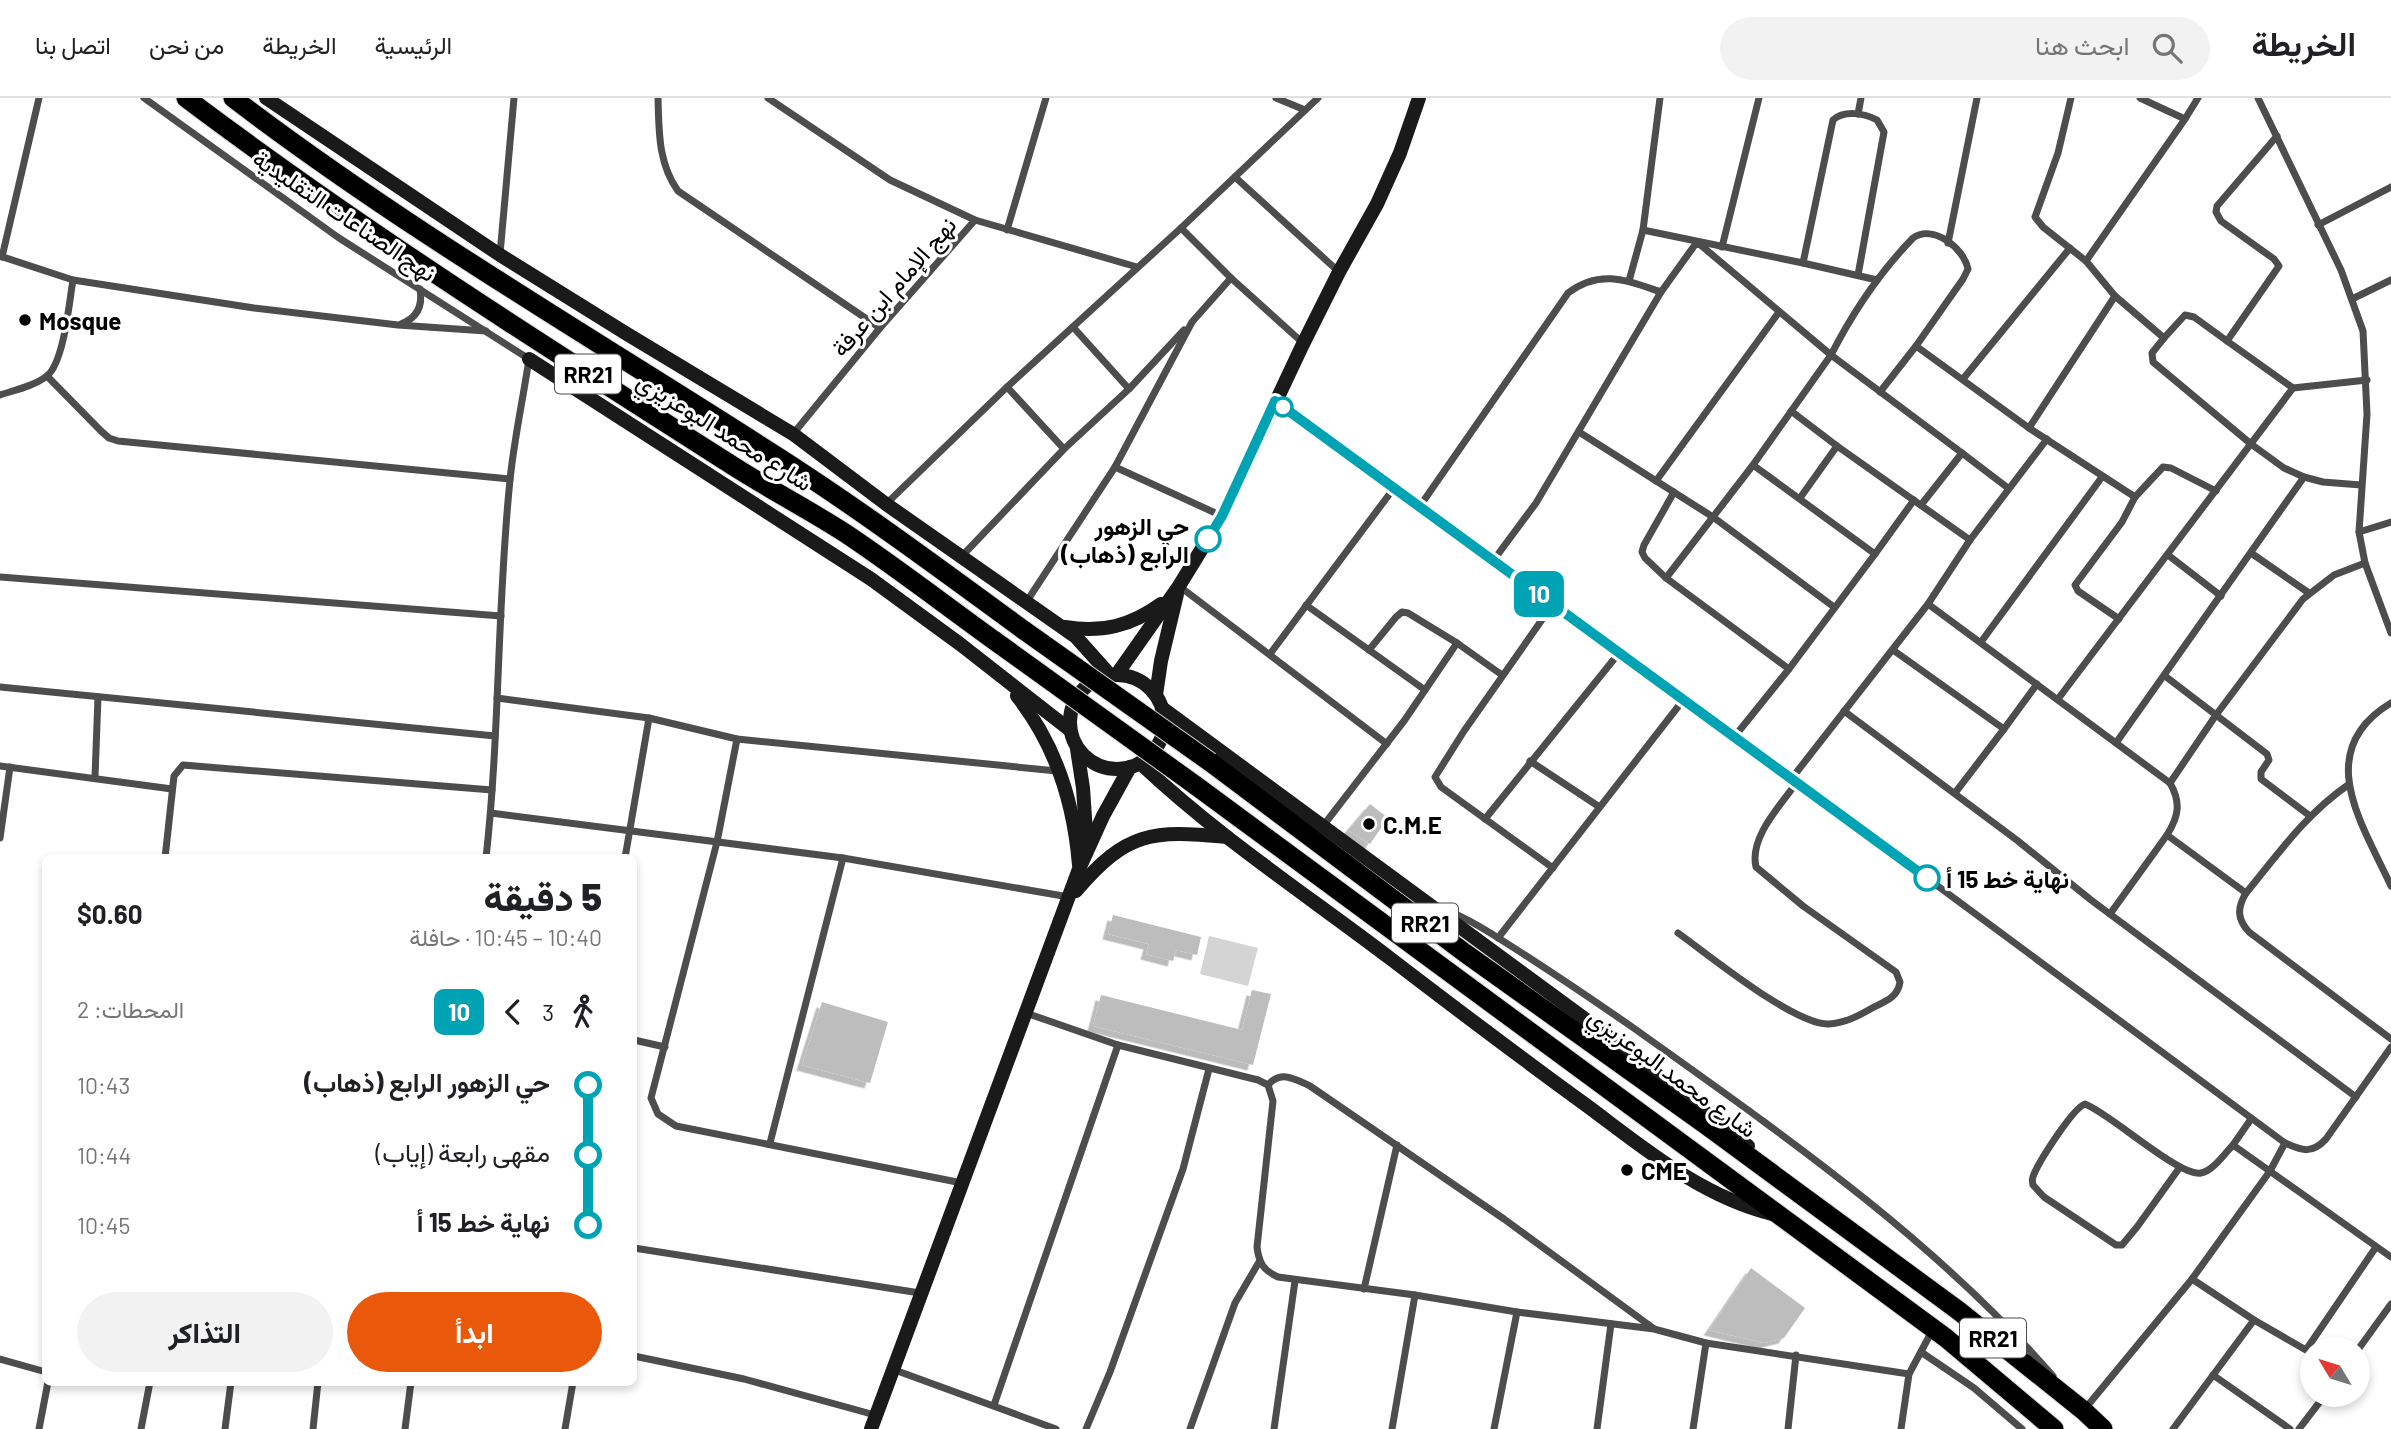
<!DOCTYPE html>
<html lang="ar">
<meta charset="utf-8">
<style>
:root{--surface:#fff;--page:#f2f2f2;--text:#202124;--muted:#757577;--line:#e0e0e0;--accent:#ea580c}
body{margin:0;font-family:Barlow,Vazirmatn,sans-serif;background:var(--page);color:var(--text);direction:rtl;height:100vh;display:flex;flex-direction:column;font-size:26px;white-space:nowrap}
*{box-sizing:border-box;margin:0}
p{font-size:23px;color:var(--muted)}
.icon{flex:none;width:38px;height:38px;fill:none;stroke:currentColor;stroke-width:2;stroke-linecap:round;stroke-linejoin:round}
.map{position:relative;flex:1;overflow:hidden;direction:ltr}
.sheet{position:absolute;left:42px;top:756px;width:595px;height:532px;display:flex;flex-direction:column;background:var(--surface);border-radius:10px;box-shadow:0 4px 10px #0003;direction:rtl}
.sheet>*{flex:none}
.badge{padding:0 14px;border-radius:10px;font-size:24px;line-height:46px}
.needle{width:46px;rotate:308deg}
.tools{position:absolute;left:2300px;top:1239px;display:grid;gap:14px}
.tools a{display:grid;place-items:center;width:70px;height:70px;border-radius:50%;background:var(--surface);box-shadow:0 4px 10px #0003;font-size:35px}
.map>.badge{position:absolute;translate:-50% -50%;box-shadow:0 0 0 4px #fff}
.legs{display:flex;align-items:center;gap:10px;height:77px;padding:0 35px;font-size:23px}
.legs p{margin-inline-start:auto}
.headline{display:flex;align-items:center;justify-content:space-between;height:119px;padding:0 35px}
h1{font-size:38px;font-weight:800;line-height:52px}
.action{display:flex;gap:14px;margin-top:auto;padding:14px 35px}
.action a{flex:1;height:80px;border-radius:42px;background:var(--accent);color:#fff;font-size:28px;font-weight:800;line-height:80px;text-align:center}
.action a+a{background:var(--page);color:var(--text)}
ul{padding:0 35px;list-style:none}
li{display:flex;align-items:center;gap:24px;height:70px;font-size:26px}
li i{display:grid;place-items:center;width:10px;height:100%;margin:0 9px;background:currentColor}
li i::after{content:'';width:18px;height:18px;margin:-9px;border:5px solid;border-radius:50%;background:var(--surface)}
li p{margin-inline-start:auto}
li:first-child i{background:linear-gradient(#0000 50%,currentColor 0)}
li:last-child i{background:linear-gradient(currentColor 50%,#0000 0)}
header{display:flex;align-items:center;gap:42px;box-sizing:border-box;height:98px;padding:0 35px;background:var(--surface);border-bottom:2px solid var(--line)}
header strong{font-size:33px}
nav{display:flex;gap:38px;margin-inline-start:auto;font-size:24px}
.search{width:490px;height:63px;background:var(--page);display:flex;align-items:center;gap:18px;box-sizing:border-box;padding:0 24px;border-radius:38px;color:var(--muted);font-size:26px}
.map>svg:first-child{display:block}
</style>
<header>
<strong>الخريطة</strong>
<div class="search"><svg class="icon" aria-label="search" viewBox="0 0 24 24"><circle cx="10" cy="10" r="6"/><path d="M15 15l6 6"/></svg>ابحث هنا</div>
<nav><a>الرئيسية</a><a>الخريطة</a><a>من نحن</a><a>اتصل بنا</a></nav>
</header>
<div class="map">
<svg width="2391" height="1331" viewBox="0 0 2391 1331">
<defs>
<filter id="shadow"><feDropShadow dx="-5.5" dy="5.5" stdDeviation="0" flood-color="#0004"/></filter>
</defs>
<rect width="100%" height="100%" fill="#fff"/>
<path fill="#d4d4d4" d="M1209,838l49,12 -10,38 -48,-12z"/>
<g fill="#bdbdbd" filter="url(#shadow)">
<path d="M1370,706l18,14 -18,26 -22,-14z"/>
<path d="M1113,817l88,22 -4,18 -21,-5 -3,11 -27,-7 3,-10 -41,-10z"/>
<path d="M1252,892l19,4 -18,71 -160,-39 8,-31 141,35z"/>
<path d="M822,904l66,20 -18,61 -68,-18z"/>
<path d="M1751,1170l54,40 -21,30 -20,5 -55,-13z"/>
</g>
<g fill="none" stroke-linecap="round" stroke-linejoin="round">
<g stroke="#dbdbdb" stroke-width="21">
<g id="trunk">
<path d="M186,0c174,131 357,247 541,364 38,25 79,46 118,71 51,34 100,72 150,108"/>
<path d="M233,0c172,131 360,240 542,357 86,55 168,116 250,176"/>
<path d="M1210,664l255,191 241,172 253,186 125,100 19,18"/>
<path d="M1195,687l751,553 108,91"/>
</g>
</g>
<g stroke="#4d4d4d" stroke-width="7">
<path d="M144,0l195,140 190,121c-6,40 -15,81 -19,121 -13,125 -10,252 -24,378"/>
<path d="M658,0c1,33 0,65 20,93l202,137"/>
<path d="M768,0l122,82 85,40 -95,108 -87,106"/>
<path d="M1276,0l29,12"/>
<path d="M2071,0l-13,55 -23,64 8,10 43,34"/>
<path d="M2140,0l45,21 13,-21"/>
<path d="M2258,0l83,172 22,61 4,83 -8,118 6,31 26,70"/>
<path d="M1858,16l3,-16"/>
<path d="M2185,21l-99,142 29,35 49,42 21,-23 9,2 33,24"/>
<path d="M2277,38l-60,70 -1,6 5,9 53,38 5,7 -52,75 66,47 74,-8"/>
<path d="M1235,79l104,95"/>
<path d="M975,122l162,47"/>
<path d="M2318,127l73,-38"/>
<path d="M1181,130l50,50 72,65"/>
<path d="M1007,132l39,-132"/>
<path d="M1643,132l160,33 74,17"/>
<path d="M1948,145l29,-145"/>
<path d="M1722,149l37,-149"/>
<path d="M500,156l14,-156"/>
<path d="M0,158l73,24 181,28 144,17 88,6"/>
<path d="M2,159l37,-159"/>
<path d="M1803,165l30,-143c11,-10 31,-7 44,0l7,12 -26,143"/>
<path d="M1629,183l14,-51 17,-132"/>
<path d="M2115,198l-86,132 106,69 28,-30 8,1 45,23"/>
<path d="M2352,201l39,-19"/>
<path d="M401,226c16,-6 22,-18 19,-35"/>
<path d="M1073,229l56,62"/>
<path d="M2164,240l-12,15 1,9 98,82 33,24 20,9 19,5 38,3"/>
<path d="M47,278l54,55 8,7 9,3 392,38"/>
<path d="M1963,281l107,-131"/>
<path d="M1007,289l57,62"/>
<path d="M1880,294l36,-46 113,82"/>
<path d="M0,297c15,-5 34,-9 47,-19 17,-14 22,-73 26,-96"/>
<path d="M1275,304l460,334 550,407c18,8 27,11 41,-4l65,-92"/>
<path d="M1791,313l46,35 133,94"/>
<path d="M1579,334l134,85 121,90"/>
<path d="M1962,355l46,35"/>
<path d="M1115,369l107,49"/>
<path d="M1656,383l123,-169"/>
<path d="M1674,394l-30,53 -2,7 3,6 21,20 123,91"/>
<path d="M1800,400l37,-52"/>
<path d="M886,406l121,-117 174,-159 137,-130"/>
<path d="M1420,408l148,-213c32,-24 58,-13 93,-1"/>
<path d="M2359,434l32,-10"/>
<path d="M2251,455l58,40"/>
<path d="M1875,456l39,-54"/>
<path d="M2168,457l53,41"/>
<path d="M962,458l102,-107 65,-60 55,-59"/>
<path d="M1493,463l43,-58 125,-211 36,-50 134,113c22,-43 48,-82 82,-117 20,-14 51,10 55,31l-5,10 -47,67"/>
<path d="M0,479l501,39"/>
<path d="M1666,480l87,-113 78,-110 131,98 -41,52"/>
<path d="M1179,488l208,158"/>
<path d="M1027,503l88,-134 77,-145 39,-44"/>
<path d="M1553,506l-89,127 -29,46 6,10 112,81"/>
<path d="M1928,506l242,179c11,19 9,33 -3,52l79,58"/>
<path d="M1306,507l119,85"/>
<path d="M2119,521l-41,-28 -3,-6 47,-63 13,-25"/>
<path d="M1981,544l121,-165"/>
<path d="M1369,552l27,-33 6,-5 6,1 49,30 45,32"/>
<path d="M1893,552l111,79 33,-45"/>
<path d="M1270,556l124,-166"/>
<path d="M2165,578l102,78 2,6 -8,12v7l49,37"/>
<path d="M0,589l495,49"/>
<path d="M497,600l152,20 88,21 320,32"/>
<path d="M2058,601l235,-311"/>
<path d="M2391,605c-80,48 -28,122 0,183"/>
<path d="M1844,613l174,130 73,59 265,197"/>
<path d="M1735,638l54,-67 86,-115 -122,-89"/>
<path d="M737,641l-20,103 -66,256 7,16 18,12 286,57"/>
<path d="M2116,645l188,-266"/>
<path d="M1530,663l68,45"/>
<path d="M0,668l172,23"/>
<path d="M95,679l3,-80"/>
<path d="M1792,680l136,-174 42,-64 77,-101"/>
<path d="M2170,685l46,-68 87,-116 31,-24 31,-12"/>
<path d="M2348,687c-41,28 -70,69 -102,108 -9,15 -9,26 3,39l142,107"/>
<path d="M1955,695l49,-64"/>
<path d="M491,715l352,45 226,39"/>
<path d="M1485,721l134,-166"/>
<path d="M1323,728l81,-105 53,-78"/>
<path d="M0,740l10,-71"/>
<path d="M165,760l9,-82 9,-11 309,25"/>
<path d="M625,760l24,-140"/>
<path d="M1443,811c30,11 55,29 82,46 37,24 74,49 110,74 147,105 299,210 418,347"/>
<path d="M2110,816l57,-79"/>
<path d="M1678,835c31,22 116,92 151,91 17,-1 31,-9 45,-17 12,-6 24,-10 26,-25l-4,-10 -93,-66 -47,-39c-7,-30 25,-62 41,-85"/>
<path d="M1498,840l186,-239"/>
<path d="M1026,915l92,32 140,35 10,5 5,16 -16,146c2,16 6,23 21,30l137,18 102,17 137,17 52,14 203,31"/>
<path d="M634,942l31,7"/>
<path d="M1268,987c13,-15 27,-6 42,1l194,133 149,109"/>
<path d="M2251,1021l-18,26 158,112"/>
<path d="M770,1045l73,-285"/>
<path d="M2180,1069l-43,60 -15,18h-6l-72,-48 -11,-12c-1,-5 -1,-6 1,-11 6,-14 39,-66 51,-70 26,10 94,73 116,69 12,-2 24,-20 32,-28"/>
<path d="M634,1150l286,45"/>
<path d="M2192,1181l62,41"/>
<path d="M1364,1191l33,-144"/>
<path d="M2357,1253l34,-47"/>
<path d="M1921,1254l53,36 48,41"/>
<path d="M634,1258l110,23 131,36"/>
<path d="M0,1261l46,13"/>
<path d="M892,1271l164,60"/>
<path d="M2213,1277l77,54"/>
<path d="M994,1307l124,-360"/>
<path d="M2084,1312l108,-131 78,-108 15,-28"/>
<path d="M39,1331l9,-47"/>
<path d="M141,1331l9,-47"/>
<path d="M225,1331l6,-47"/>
<path d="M313,1331l5,-47"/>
<path d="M405,1331l6,-47"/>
<path d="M565,1331l8,-47"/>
<path d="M1086,1331l24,-57 73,-203 26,-100"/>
<path d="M1190,1331l45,-126 24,-41"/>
<path d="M1274,1331l21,-148"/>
<path d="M1392,1331l23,-134"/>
<path d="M1494,1331l23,-117"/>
<path d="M1597,1331l14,-105"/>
<path d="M1693,1331l13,-86"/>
<path d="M1788,1331l8,-74"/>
<path d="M1901,1331l8,-55 23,-43"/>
<path d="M2173,1331l81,-109 52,30 70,-103"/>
<path d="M2299,1331l26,-34"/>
</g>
<g stroke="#1a1a1a" stroke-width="14">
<path d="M266,0l234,157 127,79 166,100 93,70 190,133 34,38"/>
<path d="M529,261l342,220 89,65 110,86"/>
<path d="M1065,529c37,6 66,-1 96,-23"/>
<path d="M1117,576l62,-88 43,-70 81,-172 36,-72 38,-68 23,-51 19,-55"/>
<circle cx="1117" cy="624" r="47"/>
<path d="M1156,597l5,-34 16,-67"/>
<path d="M1017,598c39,49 57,108 62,169"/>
<path d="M1162,610l438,322 148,116"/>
<path d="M1077,651l6,39 4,59"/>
<path d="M1140,665c77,73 167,132 251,196 64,49 129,98 195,146 58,43 114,91 186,109"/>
<path d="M1076,793c51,-60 76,-61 151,-54"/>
<path d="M871,1331l208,-560 24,-53 27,-49"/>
</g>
<use href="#trunk" stroke="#000" stroke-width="19"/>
<g stroke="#dbdbdb" stroke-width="21" stroke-linecap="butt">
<g id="trunk-bridge">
<path d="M1025,533l185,131"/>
<path d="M995,543l200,144"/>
</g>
</g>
<use href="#trunk-bridge" stroke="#000" stroke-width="19"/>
</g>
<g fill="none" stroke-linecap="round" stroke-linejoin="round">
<g stroke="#fff" stroke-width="16">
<path id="line-1" d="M1208,441l14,-23 53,-115 652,477"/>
</g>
<use href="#line-1" stroke="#00a3b4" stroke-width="10"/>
</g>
<g fill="#000" stroke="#fff" stroke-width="2.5">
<circle cx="25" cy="222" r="7"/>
<circle cx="1369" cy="726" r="7"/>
<circle cx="1627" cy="1072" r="7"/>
</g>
<g fill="#fff" stroke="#00a3b4" stroke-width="3.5">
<circle cx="1283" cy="309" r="9"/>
<circle cx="1208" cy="441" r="12"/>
<circle cx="1927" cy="780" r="12"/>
</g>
<g text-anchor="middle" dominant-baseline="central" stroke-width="6" stroke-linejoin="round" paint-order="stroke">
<g fill="#fff" stroke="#4c4c4c" stroke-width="2">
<rect x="555" y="256.5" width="66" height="39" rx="5"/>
<rect x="1392" y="805.5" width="66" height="39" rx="5"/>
<rect x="1960" y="1220.5" width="66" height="39" rx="5"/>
</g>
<g font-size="23" font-weight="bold" fill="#000">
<text x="588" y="276">RR21</text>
<text x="1425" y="825">RR21</text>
<text x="1993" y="1240">RR21</text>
</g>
<g font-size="24" fill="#000" stroke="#fff">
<text transform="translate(345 117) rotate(34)">نهج الصناعات التقليدية</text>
<text transform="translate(893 188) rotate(-49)">نهج الإمام ابن عرفة</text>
<text transform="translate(725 333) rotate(32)">شارع محمد البوعزيزي</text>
<text transform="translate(1673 974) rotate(36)">شارع محمد البوعزيزي</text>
</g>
<g font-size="24" font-weight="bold" fill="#000" stroke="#fff" text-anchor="start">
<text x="39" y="222">Mosque</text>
<text x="1383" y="726">C.M.E</text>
<text x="1641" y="1072">CME</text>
</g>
<g font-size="24" font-weight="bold" fill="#000" stroke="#fff" text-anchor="end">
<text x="1189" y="427">حي الزهور<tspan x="1189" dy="28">الرابع (ذهاب)</tspan></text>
<text x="1946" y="780" text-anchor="start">نهاية خط 15 أ</text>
</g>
</g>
</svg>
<div class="tools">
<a><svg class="needle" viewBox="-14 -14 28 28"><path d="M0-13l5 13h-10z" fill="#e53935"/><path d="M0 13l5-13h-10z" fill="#757577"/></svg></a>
</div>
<b class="badge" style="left:1539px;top:496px;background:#00a3b4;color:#fff">10</b>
<section class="sheet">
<div class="headline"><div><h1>5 دقيقة</h1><p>10:40 – 10:45 · حافلة</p></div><b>$0.60</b></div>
<div class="legs"><svg class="icon" aria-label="walk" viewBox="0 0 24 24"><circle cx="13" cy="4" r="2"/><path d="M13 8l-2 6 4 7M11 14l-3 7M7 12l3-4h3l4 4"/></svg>3<svg class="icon" aria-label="back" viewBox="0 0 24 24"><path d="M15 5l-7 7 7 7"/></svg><b class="badge" style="background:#00a3b4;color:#fff">10</b><p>المحطات: 2</p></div>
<ul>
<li><i style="color:#00a3b4"></i><b>حي الزهور الرابع (ذهاب)</b><p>10:43</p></li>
<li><i style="color:#00a3b4"></i><span>مقهى رابعة (إياب)</span><p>10:44</p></li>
<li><i style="color:#00a3b4"></i><b>نهاية خط 15 أ</b><p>10:45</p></li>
</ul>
<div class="action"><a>ابدأ</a><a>التذاكر</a></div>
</section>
</div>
